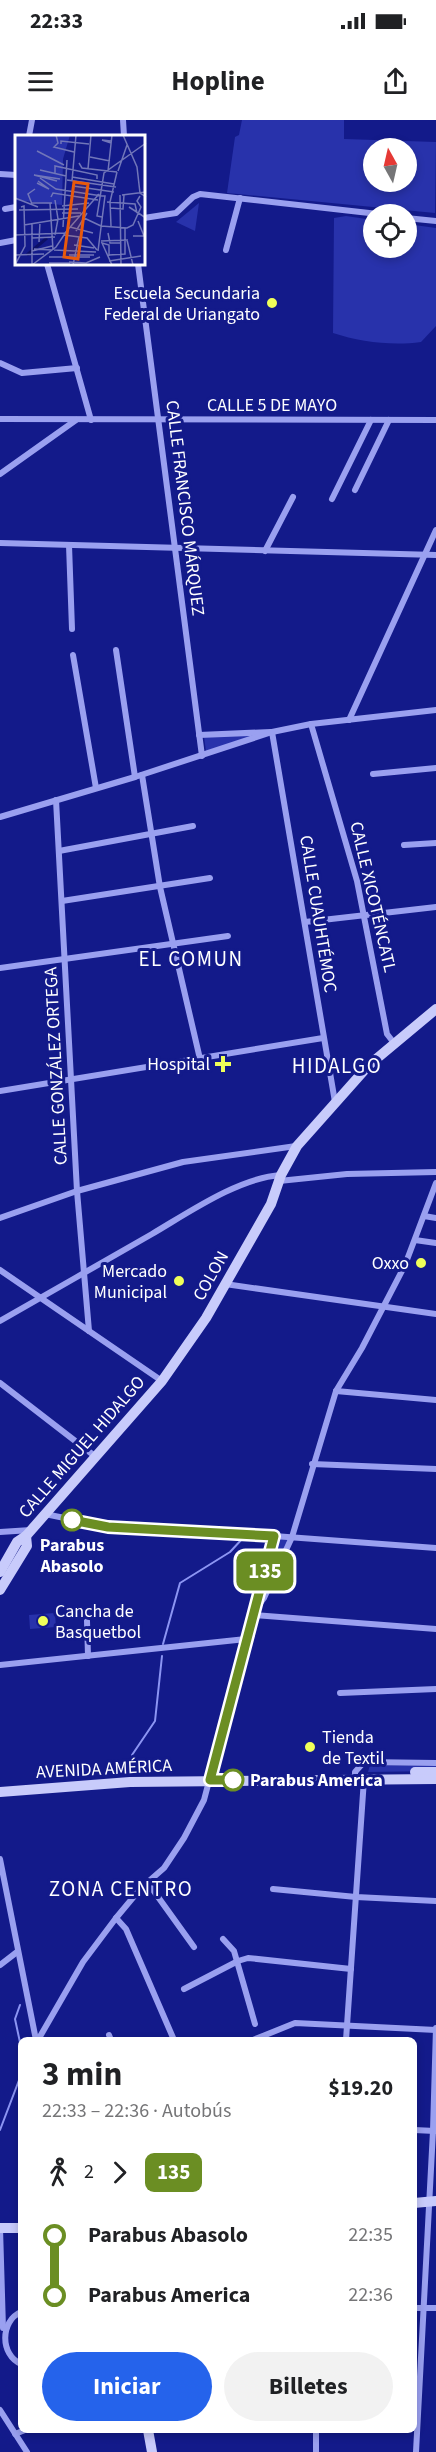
<!DOCTYPE html>
<html lang="es">
<meta charset="utf-8">
<style>
:root{--surface:#fff;--page:#f2f2f2;--text:#202124;--muted:#757577;--accent:#2563eb}
body{margin:0;font-family:"Source Sans 3",sans-serif;background:var(--page);color:var(--text);height:100vh;display:flex;flex-direction:column;font-size:22px;white-space:nowrap}
*{box-sizing:border-box;margin:0}
p{font-size:20px;color:var(--muted)}
.icon{flex:none;width:33px;height:33px;fill:none;stroke:currentColor;stroke-width:2;stroke-linecap:round;stroke-linejoin:round}
.map{position:relative;flex:1;overflow:hidden}
.drawer{position:absolute;left:18px;top:1917px;width:399px;height:396px;display:flex;flex-direction:column;background:var(--surface);border-radius:9px;box-shadow:0 3px 9px #0003}
.drawer>*{flex:none}
.badge{padding:0 12px;border-radius:9px;font-size:21px;line-height:39px}
.needle{width:39px;rotate:352deg}
.fabs{position:absolute;left:363px;top:18px;display:grid;gap:12px}
.fabs a{display:grid;place-items:center;width:54px;height:54px;border-radius:50%;background:var(--surface);box-shadow:0 3px 9px #0003;font-size:30px}
.map>.badge{position:absolute;translate:-50% -50%;box-shadow:0 0 0 3px #fff}
.legs{display:flex;align-items:center;gap:9px;height:66px;padding:0 24px;font-size:20px}
.legs p{margin-inline-start:auto}
.summary{display:flex;align-items:center;justify-content:space-between;height:102px;padding:0 24px}
h1{font-size:33px;font-weight:700;line-height:45px}
.cta{display:flex;gap:12px;margin-top:auto;padding:12px 24px}
.cta a{flex:1;height:69px;border-radius:36px;background:var(--accent);color:#fff;font-size:24px;font-weight:700;line-height:69px;text-align:center}
.cta a+a{background:var(--page);color:var(--text)}
ul{padding:0 24px;list-style:none}
li{display:flex;align-items:center;gap:21px;height:60px;font-size:22px}
li i{display:grid;place-items:center;width:9px;height:100%;margin:0 8px;background:currentColor}
li i::after{content:'';width:15px;height:15px;margin:-8px;border:4px solid;border-radius:50%;background:var(--surface)}
li p{margin-inline-start:auto}
li:first-child i{background:linear-gradient(#0000 50%,currentColor 0)}
li:last-child i{background:linear-gradient(currentColor 50%,#0000 0)}
.status{display:flex;justify-content:space-between;align-items:center;height:42px;padding:0 30px;background:var(--surface);direction:ltr}
.status svg{height:16px;fill:currentColor}
header{display:flex;justify-content:space-between;align-items:center;height:78px;padding:0 24px;background:var(--surface);font-size:27px;font-weight:700}
.map>svg:first-child{display:block}
</style>
<div class="status"><b>22:33</b><svg viewBox="0 0 49 12"><path d="M0 12V9h3v3zM5 12V6h3v6zM10 12V3h3v9zM15 12V0h3v12zM26 1h20v11H26zM47 4h2v5h-2z"/></svg></div>
<header><svg class="icon" aria-label="menu" viewBox="0 0 24 24"><path d="M4 6h16M4 12h16M4 18h16"/></svg>Hopline<svg class="icon" aria-label="share" viewBox="0 0 24 24"><path d="M12 15V3M7 8l5-5 5 5M5 13v7h14v-7"/></svg></header>
<div class="map">
<svg width="436" height="2332" viewBox="0 0 436 2332">
<rect width="100%" height="100%" fill="#131a8a"/>
<g fill="#2832ab" fill-rule="evenodd">
<path d="M242,0h102v19l92,3 -1,71 -208,-20 8,-56 4,-2zM374,28h32v34h-32z"/>
<path d="M199,83l-4,28 -19,-9z"/>
<path d="M346,96l27,4 1,28h32l1,-24 29,4v98l-15,16c-29,4 -61,0 -88,-9l1,-115z"/>
<path d="M265,613l-59,18 -2,-14z"/>
<path d="M274,1416l18,1 -36,72z"/>
<path d="M55,1493l1,14 -26,2 -1,-14z"/>
<path d="M370,1645l66,1v5l-68,1z"/>
</g>
<g fill="none" stroke-linecap="round" stroke-linejoin="round">
<g stroke="#8c95f3" stroke-width="2">
<path d="M163,1524l17,-61 50,-31 13,-14"/>
<path d="M132,1635l23,-34 7,-65"/>
<path d="M20,1885l-5,14 6,28"/>
<path d="M0,2010l21,-55"/>
</g>
<g stroke="#9aa0f0" stroke-width="6">
<path d="M123,0l1,16"/>
<path d="M29,16l3,-16"/>
<path d="M0,54l16,1"/>
<path d="M5,89l11,-2"/>
<path d="M144,98l32,-5 17,-16 7,-3 178,20"/>
<path d="M406,98l30,3"/>
<path d="M0,123l16,-3"/>
<path d="M226,130l14,-52"/>
<path d="M47,144l44,156"/>
<path d="M138,144l64,492"/>
<path d="M0,243l22,10 55,-5"/>
<path d="M0,299l436,1"/>
<path d="M0,354l76,-54"/>
<path d="M355,370l34,-70"/>
<path d="M332,379l39,-79"/>
<path d="M0,423l436,12"/>
<path d="M69,425l3,84"/>
<path d="M265,431l28,-54"/>
<path d="M116,530l19,127"/>
<path d="M73,535l23,133"/>
<path d="M349,600l87,-190"/>
<path d="M311,604l46,157 30,153 7,9"/>
<path d="M272,612l63,370"/>
<path d="M199,615l72,-3"/>
<path d="M373,654l63,-6"/>
<path d="M142,655l18,112 40,172"/>
<path d="M56,680l21,391 12,140"/>
<path d="M0,697l135,-40 137,-45 39,-8 125,-14"/>
<path d="M404,725l32,-2"/>
<path d="M59,731l134,-25"/>
<path d="M62,781l148,-23"/>
<path d="M305,802l131,-15"/>
<path d="M0,848l228,-32"/>
<path d="M0,971l323,-53"/>
<path d="M279,1061l68,-7 89,-2"/>
<path d="M424,1096l12,2"/>
<path d="M0,1098l77,-27 106,-29 113,-16"/>
<path d="M415,1120l21,3"/>
<path d="M0,1150l162,111"/>
<path d="M225,1164l211,30"/>
<path d="M0,1201c51,-29 101,-58 152,-87 36,-21 86,-56 129,-59"/>
<path d="M0,1263l96,74"/>
<path d="M336,1271l100,9"/>
<path d="M312,1344l124,5"/>
<path d="M45,1394l63,13 166,9 162,12"/>
<path d="M0,1412l31,-2"/>
<path d="M258,1486l6,-8 28,-61 44,-146 26,-43 43,-83 31,-82"/>
<path d="M253,1495l183,14"/>
<path d="M87,1501l1,35"/>
<path d="M0,1545l246,-26"/>
<path d="M340,1573l96,-4"/>
<path d="M355,1659v-7l9,-10 72,1"/>
<path d="M0,1739l36,181"/>
<path d="M148,1763l46,64"/>
<path d="M273,1769l83,8 80,4"/>
<path d="M116,1798l10,11 48,111"/>
<path d="M223,1819l11,12 21,73"/>
<path d="M0,1845l17,-13"/>
<path d="M184,1869l54,-28 10,-3 103,11"/>
<path d="M109,1915l2,5"/>
<path d="M38,1920l45,-78 33,-44 25,-30 23,-20 20,-30 20,-38 70,-264"/>
<path d="M253,1920l42,-17 141,7"/>
<path d="M346,1920l18,-261"/>
<path d="M414,2010l21,1"/>
<path d="M0,2108l3,100"/>
<path d="M414,2188h22"/>
<path d="M21,2192c-21,9 -21,43 0,52"/>
<path d="M0,2290l27,42"/>
<path d="M316,2310v22"/>
<path d="M15,2314l10,-4"/>
<path d="M416,2332l17,-321 3,-103"/>
</g>
<g stroke="#c8cbfb" stroke-width="10">
<path d="M0,1452l17,-30 9,-6 136,-155 44,-63 65,-114 10,-29 16,-29 72,-81 67,-56"/>
<path d="M0,1470l27,-44 -1,-10"/>
<path d="M415,1652h21"/>
<path d="M0,1672l130,-10 306,-3"/>
<path d="M414,2083l22,-2"/>
<path d="M0,2108h21"/>
<path d="M148,2310l4,22"/>
</g>
</g>
<g fill="none" stroke-linecap="round" stroke-linejoin="round">
<g stroke="#fff" stroke-width="14">
<path id="line-1" d="M72,1400l36,7 166,9 -64,244h23"/>
</g>
<use href="#line-1" stroke="#6b8e23" stroke-width="9"/>
</g>
<g fill="#f0ff59" stroke="#131a8a" stroke-width="2">
<circle cx="272" cy="183" r="6"/>
<path d="M220 935h6v6h6v6h-6v6h-6v-6h-6v-6h6z"/>
<circle cx="421" cy="1143" r="6"/>
<circle cx="179" cy="1161" r="6"/>
<circle cx="43" cy="1501" r="6"/>
<circle cx="310" cy="1627" r="6"/>
</g>
<g fill="#fff" stroke="#6b8e23" stroke-width="3">
<circle cx="72" cy="1400" r="10"/>
<circle cx="233" cy="1660" r="10"/>
</g>
<g text-anchor="middle" dominant-baseline="central" stroke-width="6" stroke-linejoin="round" paint-order="stroke">
<g font-size="18" fill="#fff" stroke="#131a8a" text-anchor="end">
<text x="260" y="173">Escuela Secundaria<tspan x="260" dy="21">Federal de Uriangato</tspan></text>
<text x="210" y="944">Hospital</text>
<text x="409" y="1143">Oxxo</text>
<text x="167" y="1151">Mercado<tspan x="167" dy="21">Municipal</tspan></text>
<text x="55" y="1491" text-anchor="start">Cancha de<tspan x="55" dy="21">Basquetbol</tspan></text>
<text x="322" y="1617" text-anchor="start">Tienda<tspan x="322" dy="21">de Textil</tspan></text>
</g>
<g font-size="18" fill="#fff" stroke="#131a8a">
<text x="272" y="285">CALLE 5 DE MAYO</text>
<text transform="translate(185 388) rotate(83)">CALLE FRANCISCO MÁRQUEZ</text>
<text transform="translate(373 777) rotate(77)">CALLE XICOTÉNCATL</text>
<text transform="translate(318 794) rotate(81)">CALLE CUAUHTÉMOC</text>
<text transform="translate(56 946) rotate(-93)">CALLE GONZÁLEZ ORTEGA</text>
<text transform="translate(211 1156) rotate(-61)">COLON</text>
<text transform="translate(82 1327) rotate(-49)">CALLE MIGUEL HIDALGO</text>
<text transform="translate(104 1649) rotate(-3)">AVENIDA AMÉRICA</text>
</g>
<g font-size="18" font-weight="bold" fill="#fff" stroke="#131a8a">
<text x="72" y="1425">Parabus<tspan x="72" dy="21">Abasolo</tspan></text>
<text x="250" y="1660" text-anchor="start">Parabus America</text>
</g>
<g font-size="21" letter-spacing="1.5" fill="#fff" stroke="#131a8a">
<text x="191" y="839">EL COMUN</text>
<text x="337" y="946">HIDALGO</text>
<text x="121" y="1769">ZONA CENTRO</text>
</g>
</g>
<g transform="translate(15 15)">
<rect width="130" height="130" fill="#131a8a"/>
<path d="M0,0h55l-7,24 -1,46 -47,-5z" fill="#2832ab"/>
<path fill="none" stroke="#0c1066" stroke-width="3" d="M12,120l20,-17"/>
<path fill="none" stroke="#7176b9" stroke-width="1.5" d="M41,0l2,8 -4,4 20,5M108,0l14,32 3,26 6,4M96,8l-9,-3 9,1M46,9v-3l28,3M22,16l27,14M75,22l20,4M64,28l3,5 35,4M73,34l3,-34M25,35l26,6M93,36l4,-36M103,36l9,-26M40,38v-7l42,9v4M57,42l42,7M25,43l16,11 46,7M52,45l49,7M42,46l-23,-6 26,4M57,46l4,-46M22,48l12,6 -11,-8M58,51l41,6M105,60l1,70M107,60l24,-3M36,62l2,-4 45,7M0,63l23,9M40,65l3,19 -3,16M92,67l28,2 2,9M17,68h20M35,68l3,47M17,69l-4,-10 7,-5M47,71l27,-3M114,72l17,11M95,73l13,1 1,-14M4,75l59,-1M47,78h19M87,82l-5,-1 7,-43 42,-30M69,83l17,8M17,89v41M9,90l55,-9M86,91l26,2 6,-3 8,-18 -4,-6 3,-5M96,91l-1,-24 7,-30M48,92l4,-67M55,92l23,6M61,96l11,-18M50,98l34,-39M93,98l2,10h11M0,100l50,-2M49,100l23,3 10,12M118,101h11l-6,-15M17,103l23,-1M112,105l6,25M86,106l27,-1M24,107l1,-20M59,110l20,3M19,114l18,1M39,115l42,2M17,116l20,-5M83,116l7,-55h-3M0,120l29,-1M54,120h25M94,120l16,-1v-26M94,121v-11l-7,-2 10,22M34,122h41M94,126l32,-5M54,127l17,1 14,-6M34,128h21M0,130l10,-19 -1,-40 -3,1M17,130l24,-18 10,-15M58,130l6,-28"/>
<path fill="#e8590c" fill-opacity="0.15" stroke="#e8590c" stroke-width="3" d="M59,47l14,2 -10,75 -14,-2z"/>
<rect width="130" height="130" fill="none" stroke="#fff" stroke-width="3"/>
</g>
</svg>
<div class="fabs">
<a><svg class="needle" viewBox="-14 -14 28 28"><path d="M0-13l5 13h-10z" fill="#e53935"/><path d="M0 13l5-13h-10z" fill="#757577"/></svg></a>
<a><svg class="icon" aria-label="locate" viewBox="0 0 24 24"><circle cx="12" cy="12" r="6"/><path d="M12 2v4M12 18v4M2 12h4M18 12h4"/></svg></a>
</div>
<b class="badge" style="left:265px;top:1451px;background:#6b8e23;color:#fff">135</b>
<section class="drawer">
<div class="summary"><div><h1>3 min</h1><p>22:33 – 22:36 · Autobús</p></div><b>$19.20</b></div>
<div class="legs"><svg class="icon" aria-label="walk" viewBox="0 0 24 24"><circle cx="13" cy="4" r="2"/><path d="M13 8l-2 6 4 7M11 14l-3 7M7 12l3-4h3l4 4"/></svg>2<svg class="icon" aria-label="forward" viewBox="0 0 24 24"><path d="M9 5l7 7-7 7"/></svg><b class="badge" style="background:#6b8e23;color:#fff">135</b></div>
<ul>
<li><i style="color:#6b8e23"></i><b>Parabus Abasolo</b><p>22:35</p></li>
<li><i style="color:#6b8e23"></i><b>Parabus America</b><p>22:36</p></li>
</ul>
<div class="cta"><a>Iniciar</a><a>Billetes</a></div>
</section>
</div>
